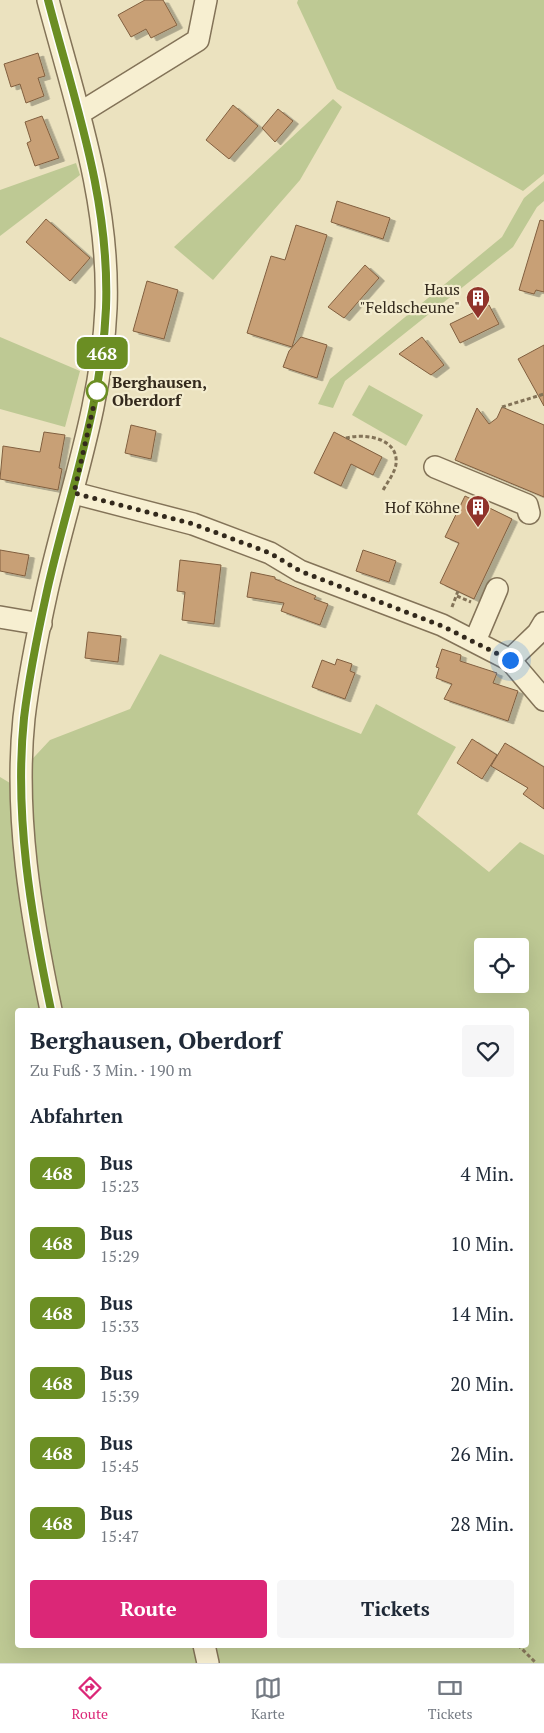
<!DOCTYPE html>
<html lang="de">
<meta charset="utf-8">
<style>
:root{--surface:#fff;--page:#f6f6f7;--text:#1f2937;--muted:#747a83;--line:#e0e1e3;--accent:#db2777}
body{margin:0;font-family:"PT Serif",serif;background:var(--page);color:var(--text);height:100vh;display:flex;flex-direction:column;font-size:19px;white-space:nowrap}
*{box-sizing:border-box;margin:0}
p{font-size:16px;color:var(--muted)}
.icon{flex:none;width:28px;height:28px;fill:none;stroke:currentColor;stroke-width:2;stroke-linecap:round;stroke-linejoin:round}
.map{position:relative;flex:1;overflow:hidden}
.details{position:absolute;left:15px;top:1008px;width:514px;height:640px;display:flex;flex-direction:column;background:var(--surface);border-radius:5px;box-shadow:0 5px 20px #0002}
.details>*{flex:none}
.badge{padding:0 10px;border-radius:8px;font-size:18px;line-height:32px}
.controls{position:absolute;left:474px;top:938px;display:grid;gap:10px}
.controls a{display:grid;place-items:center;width:55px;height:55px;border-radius:5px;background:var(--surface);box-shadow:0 5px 20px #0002;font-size:25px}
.you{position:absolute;width:25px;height:25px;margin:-12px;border:4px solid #fff;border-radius:50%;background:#1a73e8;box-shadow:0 0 0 8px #1a73e833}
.map>.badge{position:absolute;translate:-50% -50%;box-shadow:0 0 0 2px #fff}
h2{padding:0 15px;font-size:19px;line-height:45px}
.round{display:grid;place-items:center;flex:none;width:52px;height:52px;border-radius:5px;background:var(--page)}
.summary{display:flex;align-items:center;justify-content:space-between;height:85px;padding:0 15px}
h1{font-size:24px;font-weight:700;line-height:38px}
.button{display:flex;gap:10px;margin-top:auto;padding:10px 15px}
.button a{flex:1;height:58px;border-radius:5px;background:var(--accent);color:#fff;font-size:20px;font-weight:700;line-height:58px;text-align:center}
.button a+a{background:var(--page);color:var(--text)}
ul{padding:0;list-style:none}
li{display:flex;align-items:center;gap:15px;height:70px;padding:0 15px}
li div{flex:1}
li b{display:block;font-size:19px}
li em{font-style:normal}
li .badge{min-width:55px;font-weight:700;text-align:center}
.tab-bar{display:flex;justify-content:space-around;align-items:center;height:70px;border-top:1px solid var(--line);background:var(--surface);font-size:14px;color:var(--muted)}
.tab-bar a{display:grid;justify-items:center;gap:2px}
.tab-bar .active{color:var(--accent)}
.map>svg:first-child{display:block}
</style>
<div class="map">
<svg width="544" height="1663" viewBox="0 0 544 1663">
<defs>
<filter id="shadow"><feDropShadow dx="5.5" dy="3" stdDeviation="0" flood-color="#0004"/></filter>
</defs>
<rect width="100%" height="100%" fill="#ebe2bf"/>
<g fill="#bec994" fill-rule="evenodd">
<path d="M298,0h246v174l-21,17 -186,-102 -40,-86z"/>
<path d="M333,99l9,8 -42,73 -87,100 -39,-33z"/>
<path d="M76,163l4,12 -80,61v-46z"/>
<path d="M544,181v20l-7,6 -24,40 -168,134 -12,27 -15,-4 12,-25 172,-142 22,-39z"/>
<path d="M0,337l80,34 -15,56 -65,-18z"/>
<path d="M369,385l54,30 -17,31 -54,-31z"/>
<path d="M160,654l201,80 15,-30 80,43 -39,67 72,58 31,-30 24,13v808h-544v-886l10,6 40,-43 80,-31zM482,946h38v38h-38zM18,1010h508v635h-508z"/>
</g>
<g fill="#c8a076" stroke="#815f3f" filter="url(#shadow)">
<path d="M145,0h18l14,25 -26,13 -5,-9 -15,8 -13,-22z"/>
<path d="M38,53l7,23 -7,2 6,18 -18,7 -6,-19 -9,3 -7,-23z"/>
<path d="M233,105l25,21 -29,33 -23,-19z"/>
<path d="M278,109l15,12 -18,21 -13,-14z"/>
<path d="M42,116l17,42 -24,8 -8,-23 4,-2 -6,-19z"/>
<path d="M337,201l53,17 -7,21 -52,-17z"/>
<path d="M46,219l44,39 -20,23 -44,-39z"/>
<path d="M540,220l4,1v71l-8,-2 -2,4 -15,-4z"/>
<path d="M296,225l31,10 -35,112 -45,-14 24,-77 14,4z"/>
<path d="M365,265l14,13 -35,40 -16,-11z"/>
<path d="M147,281l31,9 -14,49 -31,-8z"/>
<path d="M489,305l10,19 -39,19 -10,-19z"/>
<path d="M301,337l26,8 -10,33 -34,-11 6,-16z"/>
<path d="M422,337l22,28 -13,10 -32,-21z"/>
<path d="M544,345v61l-26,-47z"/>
<path d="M502,407l42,18v72l-89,-37 22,-52 12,16 8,-6z"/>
<path d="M131,425l25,6 -5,28 -26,-6z"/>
<path d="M44,432l21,3 -6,33 3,1 -4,21 -58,-11 3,-33 37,6z"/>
<path d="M334,432l48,25 -9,18 -22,-11 -10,22 -27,-13z"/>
<path d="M465,496l47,23 -38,80 -34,-16 19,-40 -14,-6z"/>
<path d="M0,550l29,5 -4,21 -25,-5z"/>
<path d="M363,550l33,11 -7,21 -33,-11z"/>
<path d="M180,560l41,5 -7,59 -32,-4 3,-28 -8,-1z"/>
<path d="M251,572l24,5v2l41,17 -2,3 14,5 -8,21 -39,-14 3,-8 -37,-6z"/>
<path d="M88,632l33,4 -3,26 -33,-4z"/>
<path d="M442,649l19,6 -1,6 37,12 -4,10 25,8 -10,30 -64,-22 8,-15 -16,-6 3,-10 -3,-1z"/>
<path d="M337,659l15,5 -2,7 5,2 -10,26 -33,-12 10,-27 13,5z"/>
<path d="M472,739l25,16 -15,24 -25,-16z"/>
<path d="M505,743l39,24v42l-21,-15 5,-6 -37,-22z"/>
</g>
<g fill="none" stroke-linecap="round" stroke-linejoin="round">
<g stroke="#837358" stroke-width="24">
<g id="minor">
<path d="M48,0c27,102 62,201 58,308 -4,98 -38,189 -59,283 -9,41 -18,85 -23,127 -10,97 7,197 27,292"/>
<path d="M80,113l118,-73 8,-40"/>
<path d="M435,467l92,38 2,8"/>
<path d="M74,493l119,31 77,29 30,18 142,54 68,35 34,40"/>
<path d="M0,617l41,7"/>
<path d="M475,641l22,-52"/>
<path d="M510,660l28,-27 6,-10"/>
<path d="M204,1645l4,18"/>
</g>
</g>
<g stroke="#837358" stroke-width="3" stroke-dasharray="4 2.5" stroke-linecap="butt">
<path d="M502,407l42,-13"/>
<path d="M346,438c19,-5 53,0 50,26 -1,9 -10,20 -14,28"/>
<path d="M457,596l14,6"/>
<path d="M452,607l6,-16"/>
<path d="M518,1645l18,18"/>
</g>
<use href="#minor" stroke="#f7efd1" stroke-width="21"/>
</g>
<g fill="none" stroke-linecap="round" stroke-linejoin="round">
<g stroke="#fff" stroke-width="11">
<path id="line" d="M48,0c27,103 62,200 58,308 -4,98 -38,189 -59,283 -9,41 -18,85 -23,127 -10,97 7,197 27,292"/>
</g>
<use href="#line" stroke="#6b8e23" stroke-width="8"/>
<path stroke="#33291c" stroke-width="5" stroke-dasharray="0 9" d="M97,391l-23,102 119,31 77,29 30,18 142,55 68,34"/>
</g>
<defs>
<g id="building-pin" transform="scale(1.25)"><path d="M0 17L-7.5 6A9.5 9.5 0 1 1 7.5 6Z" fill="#90332b" stroke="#f3ecce"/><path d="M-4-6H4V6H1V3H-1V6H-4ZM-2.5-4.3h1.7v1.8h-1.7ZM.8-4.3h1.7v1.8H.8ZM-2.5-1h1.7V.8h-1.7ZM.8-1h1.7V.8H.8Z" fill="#fff"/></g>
</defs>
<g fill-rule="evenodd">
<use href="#building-pin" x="478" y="298"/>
<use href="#building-pin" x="478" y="507"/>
</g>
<circle fill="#fff" stroke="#6b8e23" stroke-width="2.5" cx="97" cy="391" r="10"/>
<g text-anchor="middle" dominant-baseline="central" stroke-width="4.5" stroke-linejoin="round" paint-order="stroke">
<g font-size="16" fill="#33291c" stroke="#f3ecce" text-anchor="end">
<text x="460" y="289">Haus<tspan x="460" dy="18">"Feldscheune"</tspan></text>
<text x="460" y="507">Hof Köhne</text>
</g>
<g font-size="16" font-weight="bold" fill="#33291c" stroke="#f3ecce" text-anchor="start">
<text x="112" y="382">Berghausen,<tspan x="112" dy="18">Oberdorf</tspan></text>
</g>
</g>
</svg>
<div class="controls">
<a><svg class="icon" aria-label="locate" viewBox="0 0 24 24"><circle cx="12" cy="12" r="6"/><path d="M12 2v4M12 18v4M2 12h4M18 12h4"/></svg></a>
</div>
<div class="you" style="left:510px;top:660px"></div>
<b class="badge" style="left:102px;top:353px;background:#6b8e23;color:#fff">468</b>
<section class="details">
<div class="summary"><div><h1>Berghausen, Oberdorf</h1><p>Zu Fuß · 3 Min. · 190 m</p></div><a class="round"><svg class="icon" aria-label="heart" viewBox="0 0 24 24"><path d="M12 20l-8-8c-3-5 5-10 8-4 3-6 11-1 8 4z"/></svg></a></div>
<h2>Abfahrten</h2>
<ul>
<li><span class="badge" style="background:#6b8e23;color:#fff">468</span><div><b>Bus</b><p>15:23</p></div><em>4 Min.</em></li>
<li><span class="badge" style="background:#6b8e23;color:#fff">468</span><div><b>Bus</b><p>15:29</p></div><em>10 Min.</em></li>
<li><span class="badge" style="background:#6b8e23;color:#fff">468</span><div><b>Bus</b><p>15:33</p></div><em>14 Min.</em></li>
<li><span class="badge" style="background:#6b8e23;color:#fff">468</span><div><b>Bus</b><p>15:39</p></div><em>20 Min.</em></li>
<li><span class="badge" style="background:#6b8e23;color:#fff">468</span><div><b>Bus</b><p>15:45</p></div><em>26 Min.</em></li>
<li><span class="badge" style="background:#6b8e23;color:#fff">468</span><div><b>Bus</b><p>15:47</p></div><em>28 Min.</em></li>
</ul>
<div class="button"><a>Route</a><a>Tickets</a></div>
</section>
</div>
<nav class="tab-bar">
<a class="active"><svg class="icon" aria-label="directions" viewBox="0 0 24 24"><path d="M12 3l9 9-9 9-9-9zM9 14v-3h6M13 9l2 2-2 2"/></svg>Route</a>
<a><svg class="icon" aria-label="map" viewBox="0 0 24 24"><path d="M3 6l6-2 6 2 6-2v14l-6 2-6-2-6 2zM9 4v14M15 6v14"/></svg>Karte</a>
<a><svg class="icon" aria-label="tickets" viewBox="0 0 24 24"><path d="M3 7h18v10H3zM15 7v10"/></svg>Tickets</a>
</nav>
